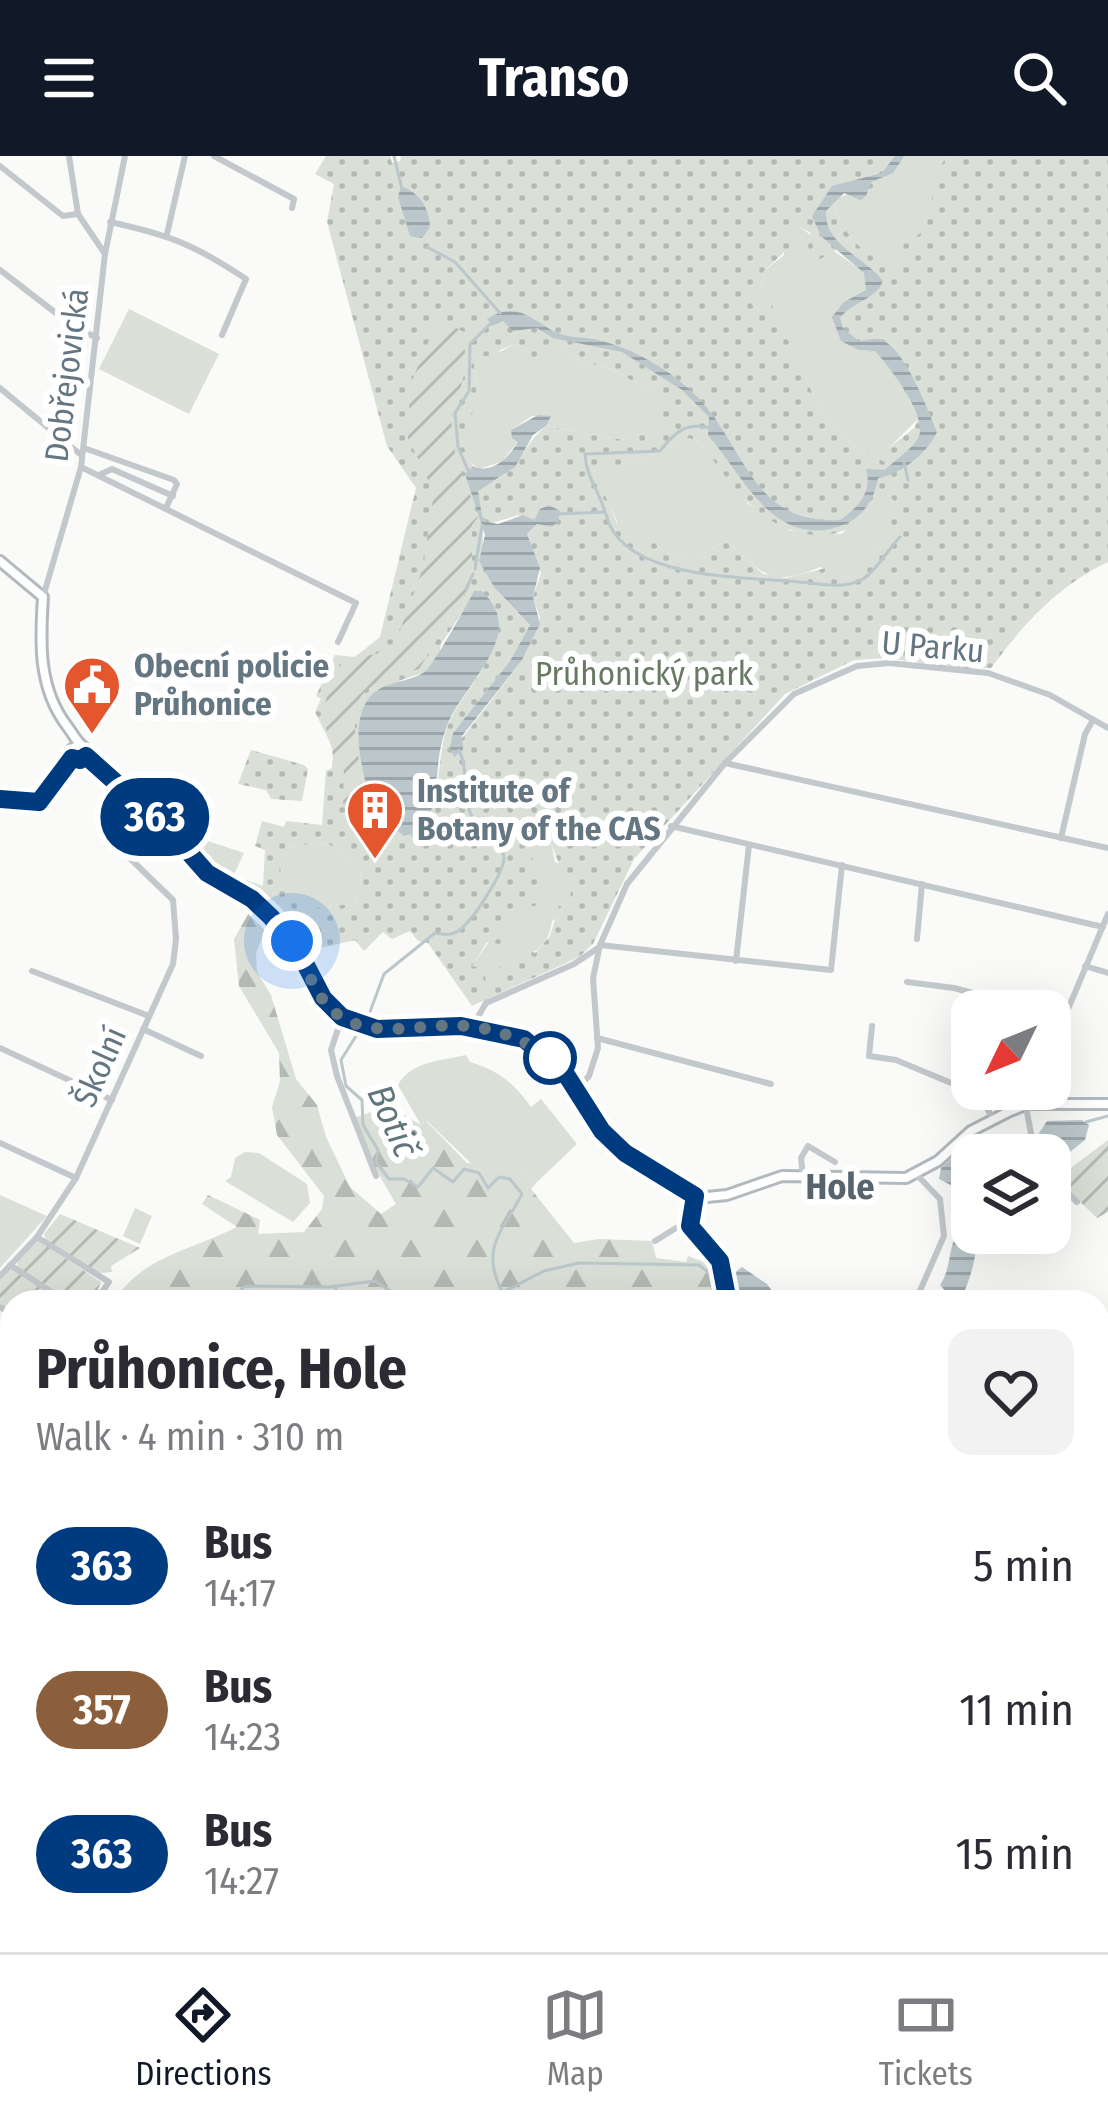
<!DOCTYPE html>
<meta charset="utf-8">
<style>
:root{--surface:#fff;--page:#f2f2f3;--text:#2b2b33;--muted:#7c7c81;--line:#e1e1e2;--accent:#111827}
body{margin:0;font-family:"Fira Sans Condensed",sans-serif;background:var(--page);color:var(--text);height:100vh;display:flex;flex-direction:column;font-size:45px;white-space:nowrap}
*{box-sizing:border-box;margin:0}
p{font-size:39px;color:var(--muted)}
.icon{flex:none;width:66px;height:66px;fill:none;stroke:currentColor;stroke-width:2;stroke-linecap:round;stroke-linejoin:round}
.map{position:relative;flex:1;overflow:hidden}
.side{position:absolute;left:0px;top:1134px;width:1110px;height:663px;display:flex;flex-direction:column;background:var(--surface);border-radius:36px 36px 0 0;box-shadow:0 12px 48px #0002}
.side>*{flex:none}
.badge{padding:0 24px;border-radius:39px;font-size:42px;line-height:78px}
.needle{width:78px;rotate:227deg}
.buttons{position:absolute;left:951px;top:834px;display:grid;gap:24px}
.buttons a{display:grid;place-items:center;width:120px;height:120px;border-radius:24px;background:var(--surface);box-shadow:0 12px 48px #0002;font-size:60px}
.you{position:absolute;width:60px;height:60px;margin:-30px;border:9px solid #fff;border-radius:50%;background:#1a73e8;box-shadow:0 0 0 18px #1a73e833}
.map>.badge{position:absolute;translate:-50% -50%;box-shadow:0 0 0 6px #fff}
.round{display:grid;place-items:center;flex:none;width:126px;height:126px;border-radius:24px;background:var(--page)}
.overview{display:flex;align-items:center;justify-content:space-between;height:204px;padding:0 36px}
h1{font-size:57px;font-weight:700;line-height:90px}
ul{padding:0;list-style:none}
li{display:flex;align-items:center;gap:36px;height:144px;padding:0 36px}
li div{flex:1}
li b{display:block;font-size:45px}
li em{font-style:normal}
li .badge{min-width:132px;font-weight:700;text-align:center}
header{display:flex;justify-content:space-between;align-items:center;height:156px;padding:0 36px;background:var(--accent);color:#fff;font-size:54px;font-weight:700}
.menu{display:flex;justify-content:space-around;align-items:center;height:168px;border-top:3px solid var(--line);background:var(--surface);font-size:33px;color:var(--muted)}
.menu a{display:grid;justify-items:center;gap:6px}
.menu .on{color:var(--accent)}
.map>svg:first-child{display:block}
</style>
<header><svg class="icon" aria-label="menu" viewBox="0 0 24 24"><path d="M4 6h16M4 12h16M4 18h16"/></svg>Transo<svg class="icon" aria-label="search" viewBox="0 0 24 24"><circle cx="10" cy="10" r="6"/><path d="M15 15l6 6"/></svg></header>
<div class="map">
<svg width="1108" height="1796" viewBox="0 0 1108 1796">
<defs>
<pattern id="forest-firs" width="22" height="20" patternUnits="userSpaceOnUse" patternTransform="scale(3)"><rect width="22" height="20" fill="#dadfd7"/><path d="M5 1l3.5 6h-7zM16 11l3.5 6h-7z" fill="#b4b9b4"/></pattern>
<pattern id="park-dots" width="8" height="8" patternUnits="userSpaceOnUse" patternTransform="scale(3)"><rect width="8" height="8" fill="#dadfd7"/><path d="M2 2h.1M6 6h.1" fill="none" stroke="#b4b9b4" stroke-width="1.8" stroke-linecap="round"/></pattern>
<pattern id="garden-furrows" width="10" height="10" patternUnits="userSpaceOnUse" patternTransform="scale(3)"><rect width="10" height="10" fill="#dadfd7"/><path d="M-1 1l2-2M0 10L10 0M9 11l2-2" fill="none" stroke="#b4b9b4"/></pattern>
<pattern id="water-rules" width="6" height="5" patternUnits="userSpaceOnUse" patternTransform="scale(3)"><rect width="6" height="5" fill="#bbc7cb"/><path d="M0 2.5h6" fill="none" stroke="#9ca6aa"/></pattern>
</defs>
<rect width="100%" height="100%" fill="#fafaf8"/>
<g fill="#dadfd7">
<path d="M893,0h54c-13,22 -12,59 -23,75 -8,12 -17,17 -23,32 -32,4 -62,-32 -67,-62 15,-11 33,-10 50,-18z"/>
<path d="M792,66l72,50 3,18 -23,12 15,48 16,1 24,29 19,39 -29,29v9l-5,5 -15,-10 -10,-1 -40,-43 -49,-106 -15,6 -7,-7 13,-12 2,-17 21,-17 1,-29z"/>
<path d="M129,153l90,45 -30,60 -90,-45z"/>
<path d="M514,188l23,15 26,-12 8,11 40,11 46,25 7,32 -40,14 -78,-14 4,-9 -18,-1 -21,14 7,12 -17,20 -22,7c-38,-29 -5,-46 -3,-73 1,-13 -2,-28 -4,-41l30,-4z"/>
<path d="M688,282l11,3 49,63 43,27 51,3 43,-46 9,15 -6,3 7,31 -21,12 -9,21 -18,8 -27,-11c-52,22 -56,6 -94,-26l-36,20 -28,-11 -15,-14 -13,9 -15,-10 -2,-14 -24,-47 5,-9h20l45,-14z"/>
<path d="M177,675l67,22 -15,32 -22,-17z"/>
<path d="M532,681l19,5 4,20 23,8 -7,15 -1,22 -18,14c-6,43 -43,31 -60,60h-5l-16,-14 64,-90 -6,-31z"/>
<path d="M312,687l17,1 32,23 -1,23 -6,17c-15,-6 -26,3 -41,0 -26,-5 -33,-25 -33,-47l9,-12z"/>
<path d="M466,899l4,7c29,9 43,20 61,45l10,-8 36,45 -39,37 -16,-12 -48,-3 -47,-45 -6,4 -23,-40c13,-24 43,-24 68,-30z"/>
<path d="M245,996l14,1 48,31 3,19 -17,19 -68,-41 6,-4 4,-19z"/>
<path d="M0,1039l47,21 -47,52z"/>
<path d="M135,1052l17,8 -12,28 -17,-8z"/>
<path d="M0,1219l12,7v179l-12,-25z"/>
<path d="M1098,1564l10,8v224h-51l-14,-11h55z"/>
</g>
<g fill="url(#forest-firs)">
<path d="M250,755l15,20 -9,22 1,19 14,23 25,84 21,26 9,32 24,50 31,27 15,-10 -21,-36 -21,-50 35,-12 32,19 5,-4 41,42 55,6 16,12 -7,8 43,54 25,-4 53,2 4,17 30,4 2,-6 27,10 6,36 -111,-4 -20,4h-476c26,-45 78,-52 123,-75l-35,-23 6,-9 52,25 -2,14 46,-2 18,-23 2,-13 -47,-61 -5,-28 8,-26 -1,-28 -40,-67 -5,-47z"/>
<path d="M0,1380l12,25v97l-12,-22z"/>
</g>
<g fill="url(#park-dots)" fill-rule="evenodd">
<path d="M326,0h64l2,7 8,-2 1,-5h492l-9,27 -16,7 -7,10 -16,-7 -11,9c5,28 36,66 67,60l2,-17 22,-15 14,-61 8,-13h161v406c-50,24 -84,61 -117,106h-36l-67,-10 -34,2 -69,34 -151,165 -41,85 -14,13 -107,49 -44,-63 -10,-2 -8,-10 -18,8 -9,-7 -19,19 -9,-11 -51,12 -50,-57 -25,-10 5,-9 29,10 2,-36 -10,-4 7,-25 22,6 2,-6 36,4 4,-54 6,-3 2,-18 -19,-38 6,-13 -5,-3 19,-41 20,2 25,-20 36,-149 -29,-42 -60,-224 7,-38 -19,-10zM792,67l19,10 -3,14 12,12 16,-9 28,22 2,18 -22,12 -12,15 9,24 18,9 16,2 24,28 19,39 -4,9 -25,20v9l-5,5 -15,-10 -10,-1 -40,-43 -49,-107 -15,7 -6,-7 12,-12 2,-17 33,-31 -10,-15zM514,188l23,16 26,-13 8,11 40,11 46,25 6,32 -39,14 -78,-14c-24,19 -30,51 -64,59l-14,-13 5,-6c-25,-41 0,-36 3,-68 1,-13 -2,-29 -3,-42h14zM688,282l11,3c17,21 33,49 54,66 45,40 105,40 132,-18l9,13 -6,4 6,31 -20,12 -10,21 -17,7 -10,-12 -51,13 -23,-4 -37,-33 -36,20 -28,-11 -15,-15 -13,10c-20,-14 -24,-48 -41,-71l5,-9h20l45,-14zM537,358l8,11 -8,-1 -10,10 14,39 -8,24 7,21 -3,12 -15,30 -62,81 -7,-8 57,-72 20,-36 -36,-38 -11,-36v-25l35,-11 16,5zM474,439l10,72c-12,19 -27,37 -36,58 -13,30 -4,107 -43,111 -42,-33 -39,-61 -46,-110l42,-46 25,-8 13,-15 2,-13zM532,682l10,9 9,-4 10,26 8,5 8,-3 -6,14 -1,21h-11l-9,30 -15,17 -11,-4 -10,13 -10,-1 -13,20h-5l-3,-13 -11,-2 15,-24 13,2 9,-30 7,-9 19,1 7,-9 -13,-51zM312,687l17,1 32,23 -1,23 -6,17c-15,-6 -27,3 -41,0 -25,-5 -33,-25 -33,-47l9,-12z"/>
<path d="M251,594l53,15 4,4 -6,32 -31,-2 -5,-9 -28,-6z"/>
</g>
<g fill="url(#garden-furrows)">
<path d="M438,163l34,17 -7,11v25l-14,48 4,33 23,64 -6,8v53l-4,11 -49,80c-59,17 -71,22 -61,85 3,22 4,45 10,67l-18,5 -7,-24 1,-31 -12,-5c3,-18 -3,-22 -6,-38 -6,-24 5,-46 17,-67l33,-7 20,-13 27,-73 11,-76 -26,-54 2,-53z"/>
<path d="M1108,984v72l-11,6 -41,-39z"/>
<path d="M60,1058l80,34 -29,18 1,6 -13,1 -53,-32 -2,-7z"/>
<path d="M38,1084l63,42 -8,20h-22l-53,-34 -1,-7z"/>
<path d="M11,1111l53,35h-52v9l-12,-7v-25z"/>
<path d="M0,1661l12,2 -2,125 -10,-6z"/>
</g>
<g fill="url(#water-rules)">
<path d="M895,0h9l-11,17 -22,9 -5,14 -5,4 -17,-7 -18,18c-2,34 38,45 57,70 -9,20 -30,20 -43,37l3,10 16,13c7,0 14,-3 20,-2 25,6 49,71 58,93 -9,20 -36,43 -59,46 -4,23 -16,41 -40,49 -66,20 -95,-52 -130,-92l1,-18 -27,-27 -60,-38 -69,-14 -16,-10 -24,3 -10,-10 -11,5 -5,-7c28,-18 42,-2 66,12 12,7 32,6 45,9 33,8 65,26 90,48 58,50 58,137 152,132 18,-12 33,-29 26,-51l19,1c9,-9 30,-23 34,-34 8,-21 -30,-70 -44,-85l-16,-1 -18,-9 -9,-24 12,-15 22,-12 -2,-17 -43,-37 -9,-20 20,-30 50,-13z"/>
<path d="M401,30c19,7 28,22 29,41l-8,11 -12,-2 -12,-39z"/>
<path d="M538,259l13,1 -5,10 -13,9 -18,32 -37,24 4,25 6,6 10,2 25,-9 11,5 6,-11 9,-4 11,6 -2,10 -6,6 -15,-3 -10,10 13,34 -7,29 7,27 -18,36 -60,76 1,14 -9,7 -4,-9 3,-15 57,-72 20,-36 -36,-38 -15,-26 6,-26 -20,-61 8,-8c19,9 35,-8 45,-24l-6,-4 -1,-8z"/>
<path d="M474,435h7c48,40 -14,90 -32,130 -6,14 -10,31 -11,46 -3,25 -3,66 -34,69l-27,-22 -6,-11c-9,-34 -27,-94 10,-115 14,-7 33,-8 45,-17 6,-4 44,-71 48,-80z"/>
<path d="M1082,964l7,5 -4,15 -20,16 -14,-2 -14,-18 10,-15z"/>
<path d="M990,978c14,0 20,8 22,21h-40v41l-33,-17 2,-11 21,-19z"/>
<path d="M962,1072l9,2c12,18 -2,48 -9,69l-13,-4 -9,-10c13,-19 7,-43 22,-57z"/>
<path d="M742,1111l25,17 10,14 -5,4 -40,-3 -3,-22z"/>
</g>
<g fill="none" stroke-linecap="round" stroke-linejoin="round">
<g stroke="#bbc7cb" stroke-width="3">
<path d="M394,0l8,33"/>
<path d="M427,91l28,15 45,51"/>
<path d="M904,306l4,18"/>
<path d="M470,319l-12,-28 -3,-34 14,-22 1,-47 22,-22"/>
<path d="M558,358l47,-2c-6,-22 -19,-35 -20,-58l75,-3c15,-19 25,-29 51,-23"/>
<path d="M606,358c14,64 131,63 182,67 22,1 55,10 75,-2 14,-9 25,-30 37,-42"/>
<path d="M475,413l7,-44"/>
<path d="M466,433l7,-15"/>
<path d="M435,639l15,8h15"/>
<path d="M438,683l15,-6"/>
<path d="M367,864l17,-46 51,-41c10,2 17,3 26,-4 12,-10 43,-56 43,-71 -1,-16 -22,-25 -29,-36 -15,-22 -5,-49 -16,-72"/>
<path d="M361,872l-20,32 5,26 16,14 1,25 15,25 -2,12 13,17h15l14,8 15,-19 20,14 11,-13 15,4 9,15 11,-11 11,2 12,15c-20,38 -43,55 -19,99l-10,9"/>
<path d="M1086,966l22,-6"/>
<path d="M1004,999l19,-14"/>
<path d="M335,1131l5,15"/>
<path d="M505,1135l39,-20 35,-8 120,2 23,18"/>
<path d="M410,1145l11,-3 2,4"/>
<path d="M242,1146l-5,-8 8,-8 84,1 46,-6 32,21"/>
<path d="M446,1146l8,-10 10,1 -1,9"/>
<path d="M941,1146l7,-9"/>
<path d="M0,1593l10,-6"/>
<path d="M1038,1785l14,11"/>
</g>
<g stroke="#b3babf" stroke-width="14">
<g id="secondary">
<path d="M0,405l43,36c-3,45 -5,91 24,129 7,9 9,16 18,22l1,8 84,75 37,42 45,26 19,18 27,33 20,40 17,22 42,17 84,-3 63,13 43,38 35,54 22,22 67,41 16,3 20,-2 55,-19 124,2 32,-17 33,-30 39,-20 18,-7h80"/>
<path d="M0,643l42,2 30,-43v-9l6,-4"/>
<path d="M695,1039l-5,31 30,35 8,41"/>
<path d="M370,1796l12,-11"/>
</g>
</g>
<g stroke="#b4b9bd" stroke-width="16">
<g id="highway">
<path d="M0,1530l12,23"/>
<path d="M0,1565l12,22"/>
<path d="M118,1785l6,11"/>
<path d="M137,1785l5,11"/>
</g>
</g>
<g stroke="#c3c8cc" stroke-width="6">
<path d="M69,0l9,58 27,40"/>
<path d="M214,0l80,43 -2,9"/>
<path d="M0,10l63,50 15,-2"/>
<path d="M110,66c60,13 85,23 136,57l-24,56"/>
<path d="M167,78l18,-78"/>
<path d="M0,114l70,54 27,14"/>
<path d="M0,232l80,66"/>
<path d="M84,292l90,32 3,4 -11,24"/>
<path d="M81,311l275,136 -18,39"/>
<path d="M99,319l13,-6 61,27"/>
<path d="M43,441l38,-130 24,-213 20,-98"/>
<path d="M725,607l383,85"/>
<path d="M671,670l432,101"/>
<path d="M1061,682l24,-104 8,-14"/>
<path d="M917,783l5,-55"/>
<path d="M600,789l231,25 11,-105"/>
<path d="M736,805l13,-116"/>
<path d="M1085,810l23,7"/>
<path d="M32,815l117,45"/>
<path d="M907,826l47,6 86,23"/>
<path d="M1050,858l14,3"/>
<path d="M342,861l-11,33 6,26 39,100"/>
<path d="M872,870l-3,30 27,4 84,35 13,24"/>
<path d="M472,871l14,-24 88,-39 24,-16"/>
<path d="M143,873l58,27"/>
<path d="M597,882l174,46"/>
<path d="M0,892l112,52"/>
<path d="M1050,896l58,-138"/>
<path d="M576,934l13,-14 9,-28 -5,-70 7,-33 27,-61 98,-121 69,-69 63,-28 32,-3 99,10 62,22 58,33"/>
<path d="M0,987l76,35"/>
<path d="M1035,999l-8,-43 9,-23"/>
<path d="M1050,1014l5,11 22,21"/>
<path d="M803,1020l-2,-18 7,-12 27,16"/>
<path d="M37,1081l72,45 -14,20"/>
<path d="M655,1085l34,-21"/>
<path d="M10,1109l57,37"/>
<path d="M0,1120l37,-39 39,-59 97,-214 3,-25 -3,-39 -60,-58"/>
<path d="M915,1146l29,-66 -4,-37 -23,-24"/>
<path d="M0,1151l12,8"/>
<path d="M9,1796l6,-11"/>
</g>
<use href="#secondary" stroke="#fff" stroke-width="8"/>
<use href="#highway" stroke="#fff" stroke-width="10"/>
</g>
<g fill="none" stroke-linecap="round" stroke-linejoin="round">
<g stroke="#fff" stroke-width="27">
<path id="line" d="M0,643l39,3 33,-44 8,2 6,-4 84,75 37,42 45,26 19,18 27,33 25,48 19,19 35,12 84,-3 63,13 43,37 35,55 23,22 70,43 -5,30 30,35 8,41"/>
</g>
<use href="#line" stroke="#003b80" stroke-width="18"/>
<path stroke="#657683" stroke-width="12" stroke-dasharray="0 21.6" d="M292,785c13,21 20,48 37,66 36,37 91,15 136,19 34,3 60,14 85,32"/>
</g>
<defs>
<g id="civic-pin" transform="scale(3)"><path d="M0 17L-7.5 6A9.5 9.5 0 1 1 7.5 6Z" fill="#e4572e" stroke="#fff"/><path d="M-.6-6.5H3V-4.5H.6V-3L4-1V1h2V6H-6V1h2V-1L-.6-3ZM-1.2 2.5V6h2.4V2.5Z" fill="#fff"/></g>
<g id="building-pin" transform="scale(3)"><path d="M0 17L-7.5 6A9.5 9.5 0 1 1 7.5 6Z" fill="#e4572e" stroke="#fff"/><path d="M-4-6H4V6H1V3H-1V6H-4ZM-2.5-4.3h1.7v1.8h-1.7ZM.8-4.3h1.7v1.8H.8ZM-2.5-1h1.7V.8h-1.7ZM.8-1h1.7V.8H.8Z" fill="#fff"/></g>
</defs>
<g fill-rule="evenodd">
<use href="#civic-pin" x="92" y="529"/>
<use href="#building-pin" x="375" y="654"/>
</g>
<circle fill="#fff" stroke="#003b80" stroke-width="6" cx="550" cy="902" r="24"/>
<g text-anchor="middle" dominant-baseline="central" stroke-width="12" stroke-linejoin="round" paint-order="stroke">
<g font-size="33" fill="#657683" stroke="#fff">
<text transform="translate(67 219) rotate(-83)">Dobřejovická</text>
<text transform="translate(933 491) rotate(5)">U Parku</text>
<text transform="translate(100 911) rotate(-66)">Školní</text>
</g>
<g font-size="33" font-weight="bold" fill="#657683" stroke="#fff" text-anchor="start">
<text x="134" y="510">Obecní policie<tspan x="134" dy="38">Průhonice</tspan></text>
<text x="417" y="635">Institute of<tspan x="417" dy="38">Botany of the CAS</tspan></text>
</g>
<g font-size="33" fill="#687a64" stroke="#fff">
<text x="644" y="518">Průhonický park</text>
</g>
<g font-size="36" font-style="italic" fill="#60757c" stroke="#fff">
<text transform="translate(393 965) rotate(66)">Botič</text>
</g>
<g font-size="36" font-weight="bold" fill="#57646e" stroke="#fff">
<text x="840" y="1031">Hole</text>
</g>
</g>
</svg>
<div class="buttons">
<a><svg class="needle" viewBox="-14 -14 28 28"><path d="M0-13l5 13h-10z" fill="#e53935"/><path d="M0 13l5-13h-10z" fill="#7c7c81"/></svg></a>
<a><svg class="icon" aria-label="layers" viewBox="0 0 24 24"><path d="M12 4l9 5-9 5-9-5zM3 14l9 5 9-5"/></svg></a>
</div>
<div class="you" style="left:292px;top:785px"></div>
<b class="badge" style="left:155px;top:661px;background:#003b80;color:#fff">363</b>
<section class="side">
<div class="overview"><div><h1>Průhonice, Hole</h1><p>Walk · 4 min · 310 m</p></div><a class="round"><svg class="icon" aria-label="heart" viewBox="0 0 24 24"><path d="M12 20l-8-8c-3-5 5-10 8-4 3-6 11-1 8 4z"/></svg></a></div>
<ul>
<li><span class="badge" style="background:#003b80;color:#fff">363</span><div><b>Bus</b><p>14:17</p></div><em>5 min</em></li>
<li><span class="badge" style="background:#8b5e3c;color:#fff">357</span><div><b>Bus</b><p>14:23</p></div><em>11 min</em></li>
<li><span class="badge" style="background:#003b80;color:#fff">363</span><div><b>Bus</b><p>14:27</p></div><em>15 min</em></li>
</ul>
</section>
</div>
<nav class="menu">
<a class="on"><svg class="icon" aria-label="directions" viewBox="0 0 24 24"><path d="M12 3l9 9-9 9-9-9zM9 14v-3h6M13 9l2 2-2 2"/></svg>Directions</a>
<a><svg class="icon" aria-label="map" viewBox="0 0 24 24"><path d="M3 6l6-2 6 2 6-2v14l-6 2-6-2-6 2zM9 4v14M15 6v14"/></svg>Map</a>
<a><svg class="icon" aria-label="tickets" viewBox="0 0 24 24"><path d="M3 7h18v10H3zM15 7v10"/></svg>Tickets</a>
</nav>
